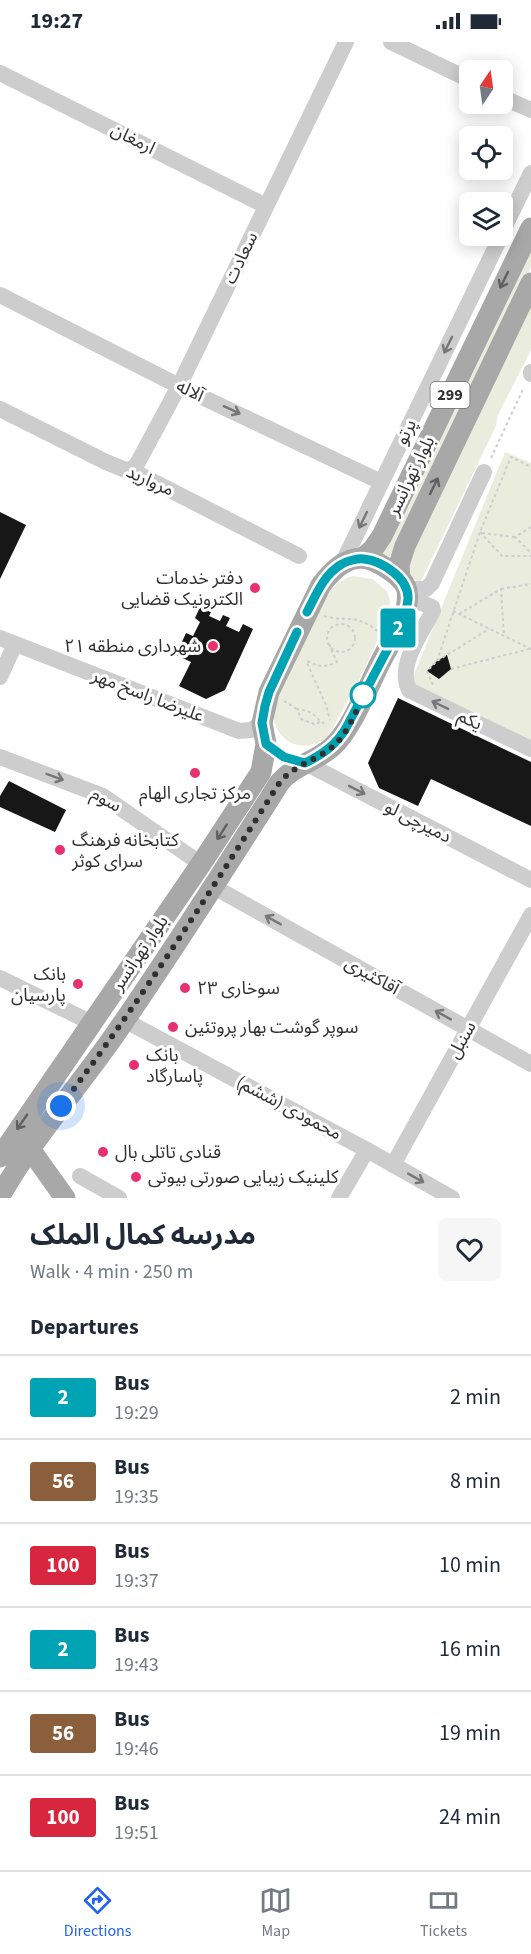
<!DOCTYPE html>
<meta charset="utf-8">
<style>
:root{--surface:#fff;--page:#f6f6f7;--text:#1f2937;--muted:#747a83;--line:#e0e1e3;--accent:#2563eb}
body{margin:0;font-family:"Source Sans 3","Noto Sans Arabic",sans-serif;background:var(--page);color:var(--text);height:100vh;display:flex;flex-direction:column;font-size:22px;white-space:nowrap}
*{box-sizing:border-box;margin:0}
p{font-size:20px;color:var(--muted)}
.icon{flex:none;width:33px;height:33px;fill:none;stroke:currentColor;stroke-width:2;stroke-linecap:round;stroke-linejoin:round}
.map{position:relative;height:1156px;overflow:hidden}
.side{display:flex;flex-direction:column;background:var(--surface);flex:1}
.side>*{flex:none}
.badge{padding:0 12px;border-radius:4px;font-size:21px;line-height:39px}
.needle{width:39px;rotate:13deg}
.buttons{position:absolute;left:459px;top:18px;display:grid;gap:12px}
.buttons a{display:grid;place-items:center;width:54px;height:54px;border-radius:9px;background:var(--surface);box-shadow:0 3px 15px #0003;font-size:30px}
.you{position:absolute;width:30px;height:30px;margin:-15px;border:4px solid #fff;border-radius:50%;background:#1a73e8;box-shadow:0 0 0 9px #1a73e833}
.map>.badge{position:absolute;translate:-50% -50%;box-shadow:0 0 0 3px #fff}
h2{padding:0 30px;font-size:22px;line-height:54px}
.round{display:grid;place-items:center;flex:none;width:63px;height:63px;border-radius:9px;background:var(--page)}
.headline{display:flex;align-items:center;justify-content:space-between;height:102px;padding:0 30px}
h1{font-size:28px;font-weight:700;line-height:45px}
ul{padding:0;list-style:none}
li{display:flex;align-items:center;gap:18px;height:84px;padding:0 30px;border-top:2px solid var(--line)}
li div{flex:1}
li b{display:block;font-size:22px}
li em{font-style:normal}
li .badge{min-width:66px;font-weight:700;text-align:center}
.status{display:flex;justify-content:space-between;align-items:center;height:42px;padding:0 30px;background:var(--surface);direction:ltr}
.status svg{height:16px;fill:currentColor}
.menu{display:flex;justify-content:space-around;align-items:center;height:84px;border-top:2px solid var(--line);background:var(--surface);font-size:16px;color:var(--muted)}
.menu a{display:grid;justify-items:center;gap:3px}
.menu .active{color:var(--accent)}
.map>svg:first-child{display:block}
</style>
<div class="status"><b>19:27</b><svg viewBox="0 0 49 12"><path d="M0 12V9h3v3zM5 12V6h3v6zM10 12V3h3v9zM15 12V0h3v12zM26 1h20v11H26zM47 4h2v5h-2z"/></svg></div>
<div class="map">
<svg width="531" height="1156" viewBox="0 0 531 1156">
<rect width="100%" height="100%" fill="#fff"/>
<g fill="#eaeddd">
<path d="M531,205v20l-139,285 -3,5 -7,-2 -1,-6z"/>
<path d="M531,258v50l-33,65 -2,11 -75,155 -3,2 -9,-9 -1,-21z"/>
<path d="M505,410l26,11v278l-120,-59z"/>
<path d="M353,534l19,3 15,12 3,10 -1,15 -28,60 -33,61c-30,22 -62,-1 -53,-37l51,-104c8,-11 14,-16 27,-20z"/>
</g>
<g fill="#171717">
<path d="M0,470l26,13 -26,54z"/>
<path d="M201,563l11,5 -3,6 11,5 3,-6 7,3 -4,8 13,6 4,-8 10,5 -28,61 -19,9 -27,-13 12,-24 -15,-7 10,-22 7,3 7,-14 -5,-4z"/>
<path d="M447,613l4,14 -12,10 -12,-8 10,-10z"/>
<path d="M398,656l133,64v64l-100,-47 -13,27 -39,-18 -11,-25z"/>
<path d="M9,739l57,29 -11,22 -55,-25v-11z"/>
</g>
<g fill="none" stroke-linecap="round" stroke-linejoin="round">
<g stroke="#cdcdcd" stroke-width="2" stroke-dasharray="3 3" stroke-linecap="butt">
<path d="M491,416l33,-71"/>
<path d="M531,485l-16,10 16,16"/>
<path d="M480,490l22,24h29"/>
<path d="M482,491l33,4"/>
<path d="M501,547l30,-5"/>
<path d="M453,569l78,38"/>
<path d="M459,572l42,-25 3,47"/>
<path d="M324,574c23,6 34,-2 53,15"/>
<circle cx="341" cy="596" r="14"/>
<path d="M329,602l8,18c-12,6 -19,5 -30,-1v2l19,42 4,15"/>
<path d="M437,619l43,-129 31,-75 20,10"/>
<path d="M451,627l78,-20"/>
<path d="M433,643l-6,-14 10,-10 52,-32"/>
<path d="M284,659l13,8"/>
<path d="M320,680l-6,2 -13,-5 -4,-10c22,3 15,9 30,16"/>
</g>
<g stroke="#cdcdcd" stroke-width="16">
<path d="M391,0l79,38"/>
<path d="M0,31l266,133"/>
<path d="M502,55l29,13"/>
<path d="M502,190l29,-59"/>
<path d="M0,253l179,91 202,96"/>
<path d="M531,330v2"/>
<path d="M0,367l106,53 17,7 8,1 168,86"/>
<path d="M131,428l6,-6 42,-78 167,-344"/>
<path d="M342,522l159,-328"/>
<path d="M407,547h19l6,-6 52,-111"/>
<path d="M408,556l24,9 1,4c-12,23 -36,54 -24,79l122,59"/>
<path d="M0,596l239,93 12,-1 11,-7"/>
<path d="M0,635l15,-33"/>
<path d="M0,715l103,39 98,68"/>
<path d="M305,721l226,117"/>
<path d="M214,845l317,177"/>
<path d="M0,936l92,45"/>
<path d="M124,978l243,130 85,48"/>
<path d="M393,1123l138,-250"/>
<path d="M80,1134l39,22"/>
<path d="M339,1156l28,-48"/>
</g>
<g stroke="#a8a8a8" stroke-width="21">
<path d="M363,516l10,-9 9,-13 149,-308"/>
<path d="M400,537l-1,-14 6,-19 126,-263"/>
<path d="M30,1107l35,49"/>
<path d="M0,1115l201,-293 60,-92 5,-28 -4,-21 7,-31 52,-107c10,-13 23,-27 41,-27 13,1 39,17 44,29 3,7 1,16 0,23 -5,17 -16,34 -24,49 -13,25 -30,70 -50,88 -17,15 -36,17 -52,35 -54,85 -107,169 -164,251 -38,55 -83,105 -116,163"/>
</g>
</g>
<defs><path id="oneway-shaft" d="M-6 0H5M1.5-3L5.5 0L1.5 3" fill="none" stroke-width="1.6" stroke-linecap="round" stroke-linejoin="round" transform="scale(1.5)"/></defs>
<g stroke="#606060">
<use href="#oneway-shaft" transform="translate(504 238) rotate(116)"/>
<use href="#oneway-shaft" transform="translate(434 444) rotate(-64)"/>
<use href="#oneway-shaft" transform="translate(222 790) rotate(123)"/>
<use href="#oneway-shaft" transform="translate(22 1080) rotate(125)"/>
</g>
<g stroke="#777">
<use href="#oneway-shaft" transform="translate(448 303) rotate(116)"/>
<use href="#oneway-shaft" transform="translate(232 368) rotate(25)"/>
<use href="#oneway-shaft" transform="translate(363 478) rotate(116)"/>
<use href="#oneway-shaft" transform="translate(440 663) rotate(-154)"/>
<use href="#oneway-shaft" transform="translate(55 735) rotate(20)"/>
<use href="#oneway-shaft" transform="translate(357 748) rotate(27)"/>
<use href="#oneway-shaft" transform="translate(273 878) rotate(-151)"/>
<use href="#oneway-shaft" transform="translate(443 973) rotate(-151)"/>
<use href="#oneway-shaft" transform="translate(416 1136) rotate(29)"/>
</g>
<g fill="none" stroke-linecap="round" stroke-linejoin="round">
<g stroke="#fff" stroke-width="14">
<path id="line" d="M297,590l-28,60 -4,14 -3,17 4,21 18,13 21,6c18,-9 31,-18 41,-35 13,-25 26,-49 39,-74 9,-17 21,-35 23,-55 1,-21 -26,-38 -44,-40 -6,-1 -17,2 -22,5 -18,10 -26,31 -35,48"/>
</g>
<use href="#line" stroke="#00a3b4" stroke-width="9"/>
<path stroke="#303030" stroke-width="6" stroke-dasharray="0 10.8" d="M61,1064c79,-104 149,-214 219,-324 16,-18 33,-20 51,-34 18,-14 26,-41 37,-61l-5,8"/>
</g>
<g fill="#e8306d" stroke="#fff" stroke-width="2">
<circle cx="255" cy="546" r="6"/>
<circle cx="213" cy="604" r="6"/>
<circle cx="195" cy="731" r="6"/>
<circle cx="60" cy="808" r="6"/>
<circle cx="78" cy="942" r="6"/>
<circle cx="185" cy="946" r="6"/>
<circle cx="173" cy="985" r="6"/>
<circle cx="134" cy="1023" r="6"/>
<circle cx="103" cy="1110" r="6"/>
<circle cx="136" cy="1135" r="6"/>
</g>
<circle fill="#fff" stroke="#00a3b4" stroke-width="3" cx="363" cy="653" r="12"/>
<g text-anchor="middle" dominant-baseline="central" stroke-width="6" stroke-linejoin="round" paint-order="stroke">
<rect fill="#fff" stroke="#6e6e6e" stroke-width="1.5" x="430.5" y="340" width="39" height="26" rx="4.5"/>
<g font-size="16" font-weight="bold" fill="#303030">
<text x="450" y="353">299</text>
</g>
<g font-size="18" fill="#303030" stroke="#fff">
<text transform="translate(133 97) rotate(27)">ارمغان</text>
<text transform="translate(241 216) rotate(-64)">سعادت</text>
<text transform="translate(190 349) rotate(25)">آلاله</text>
<text transform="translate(406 390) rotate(-64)">پرتو</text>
<text transform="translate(411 434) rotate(-64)">بلوار تهرانسر</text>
<text transform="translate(150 439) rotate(24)">مروارید</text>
<text transform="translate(148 654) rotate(21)">علیرضا راسخ مهر</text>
<text transform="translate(470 678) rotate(26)">یکم</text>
<text transform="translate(106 758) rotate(29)">سوم</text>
<text transform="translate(418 780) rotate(27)">دمیرچی لو</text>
<text transform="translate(140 911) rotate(-56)">بلوار تهرانسر</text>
<text transform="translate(372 934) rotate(29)">آقاکثیری</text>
<text transform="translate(462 998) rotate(-61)">سنبل</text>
<text transform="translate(289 1066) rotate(28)">محمودی (ششم)</text>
</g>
<g font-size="18" fill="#303030" stroke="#fff" text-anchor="start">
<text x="243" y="536" text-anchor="end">دفتر خدمات<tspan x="243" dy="21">الکترونیک قضایی</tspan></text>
<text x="201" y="604" text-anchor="end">شهرداری منطقه ۲۱</text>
<text x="195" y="751" text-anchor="middle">مرکز تجاری الهام</text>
<text x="72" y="798">کتابخانه فرهنگ<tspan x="72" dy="21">سرای کوثر</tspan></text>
<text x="66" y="932" text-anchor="end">بانک<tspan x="66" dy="21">پارسیان</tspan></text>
<text x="197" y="946">سوخاری ۲۳</text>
<text x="185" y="985">سوپر گوشت بهار پروتئین</text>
<text x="146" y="1013">بانک<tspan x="146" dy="21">پاسارگاد</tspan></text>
<text x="115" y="1110">قنادی تاتلی بال</text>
<text x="148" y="1135">کلینیک زیبایی صورتی بیوتی</text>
</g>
</g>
</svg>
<div class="buttons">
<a><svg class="needle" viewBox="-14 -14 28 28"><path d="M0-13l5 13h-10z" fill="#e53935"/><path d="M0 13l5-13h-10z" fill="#747a83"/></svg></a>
<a><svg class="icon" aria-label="locate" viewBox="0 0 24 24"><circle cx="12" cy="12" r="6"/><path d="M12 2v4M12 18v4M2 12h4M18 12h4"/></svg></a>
<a><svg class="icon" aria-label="layers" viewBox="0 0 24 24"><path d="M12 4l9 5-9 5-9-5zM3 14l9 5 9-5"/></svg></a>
</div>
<div class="you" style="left:61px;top:1064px"></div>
<b class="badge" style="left:398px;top:586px;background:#00a3b4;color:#fff">2</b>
</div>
<section class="side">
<div class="headline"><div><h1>مدرسه کمال الملک</h1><p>Walk · 4 min · 250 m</p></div><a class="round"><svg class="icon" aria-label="heart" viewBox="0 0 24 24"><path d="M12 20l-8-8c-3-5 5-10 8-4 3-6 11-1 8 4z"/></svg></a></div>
<h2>Departures</h2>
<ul>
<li><span class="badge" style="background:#00a3b4;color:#fff">2</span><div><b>Bus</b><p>19:29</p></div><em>2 min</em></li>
<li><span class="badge" style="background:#8b5e3c;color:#fff">56</span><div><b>Bus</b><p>19:35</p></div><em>8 min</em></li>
<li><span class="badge" style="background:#d7263d;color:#fff">100</span><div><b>Bus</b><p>19:37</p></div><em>10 min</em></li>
<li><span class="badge" style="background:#00a3b4;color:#fff">2</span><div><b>Bus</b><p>19:43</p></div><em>16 min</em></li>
<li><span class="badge" style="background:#8b5e3c;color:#fff">56</span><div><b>Bus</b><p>19:46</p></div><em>19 min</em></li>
<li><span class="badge" style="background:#d7263d;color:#fff">100</span><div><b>Bus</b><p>19:51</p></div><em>24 min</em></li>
</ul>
</section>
<nav class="menu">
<a class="active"><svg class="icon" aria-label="directions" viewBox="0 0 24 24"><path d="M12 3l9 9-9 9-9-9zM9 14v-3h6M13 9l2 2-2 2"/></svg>Directions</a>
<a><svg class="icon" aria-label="map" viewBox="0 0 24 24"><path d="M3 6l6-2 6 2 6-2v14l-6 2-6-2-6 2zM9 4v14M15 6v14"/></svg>Map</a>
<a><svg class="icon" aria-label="tickets" viewBox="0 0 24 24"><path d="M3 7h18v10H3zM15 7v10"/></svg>Tickets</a>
</nav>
